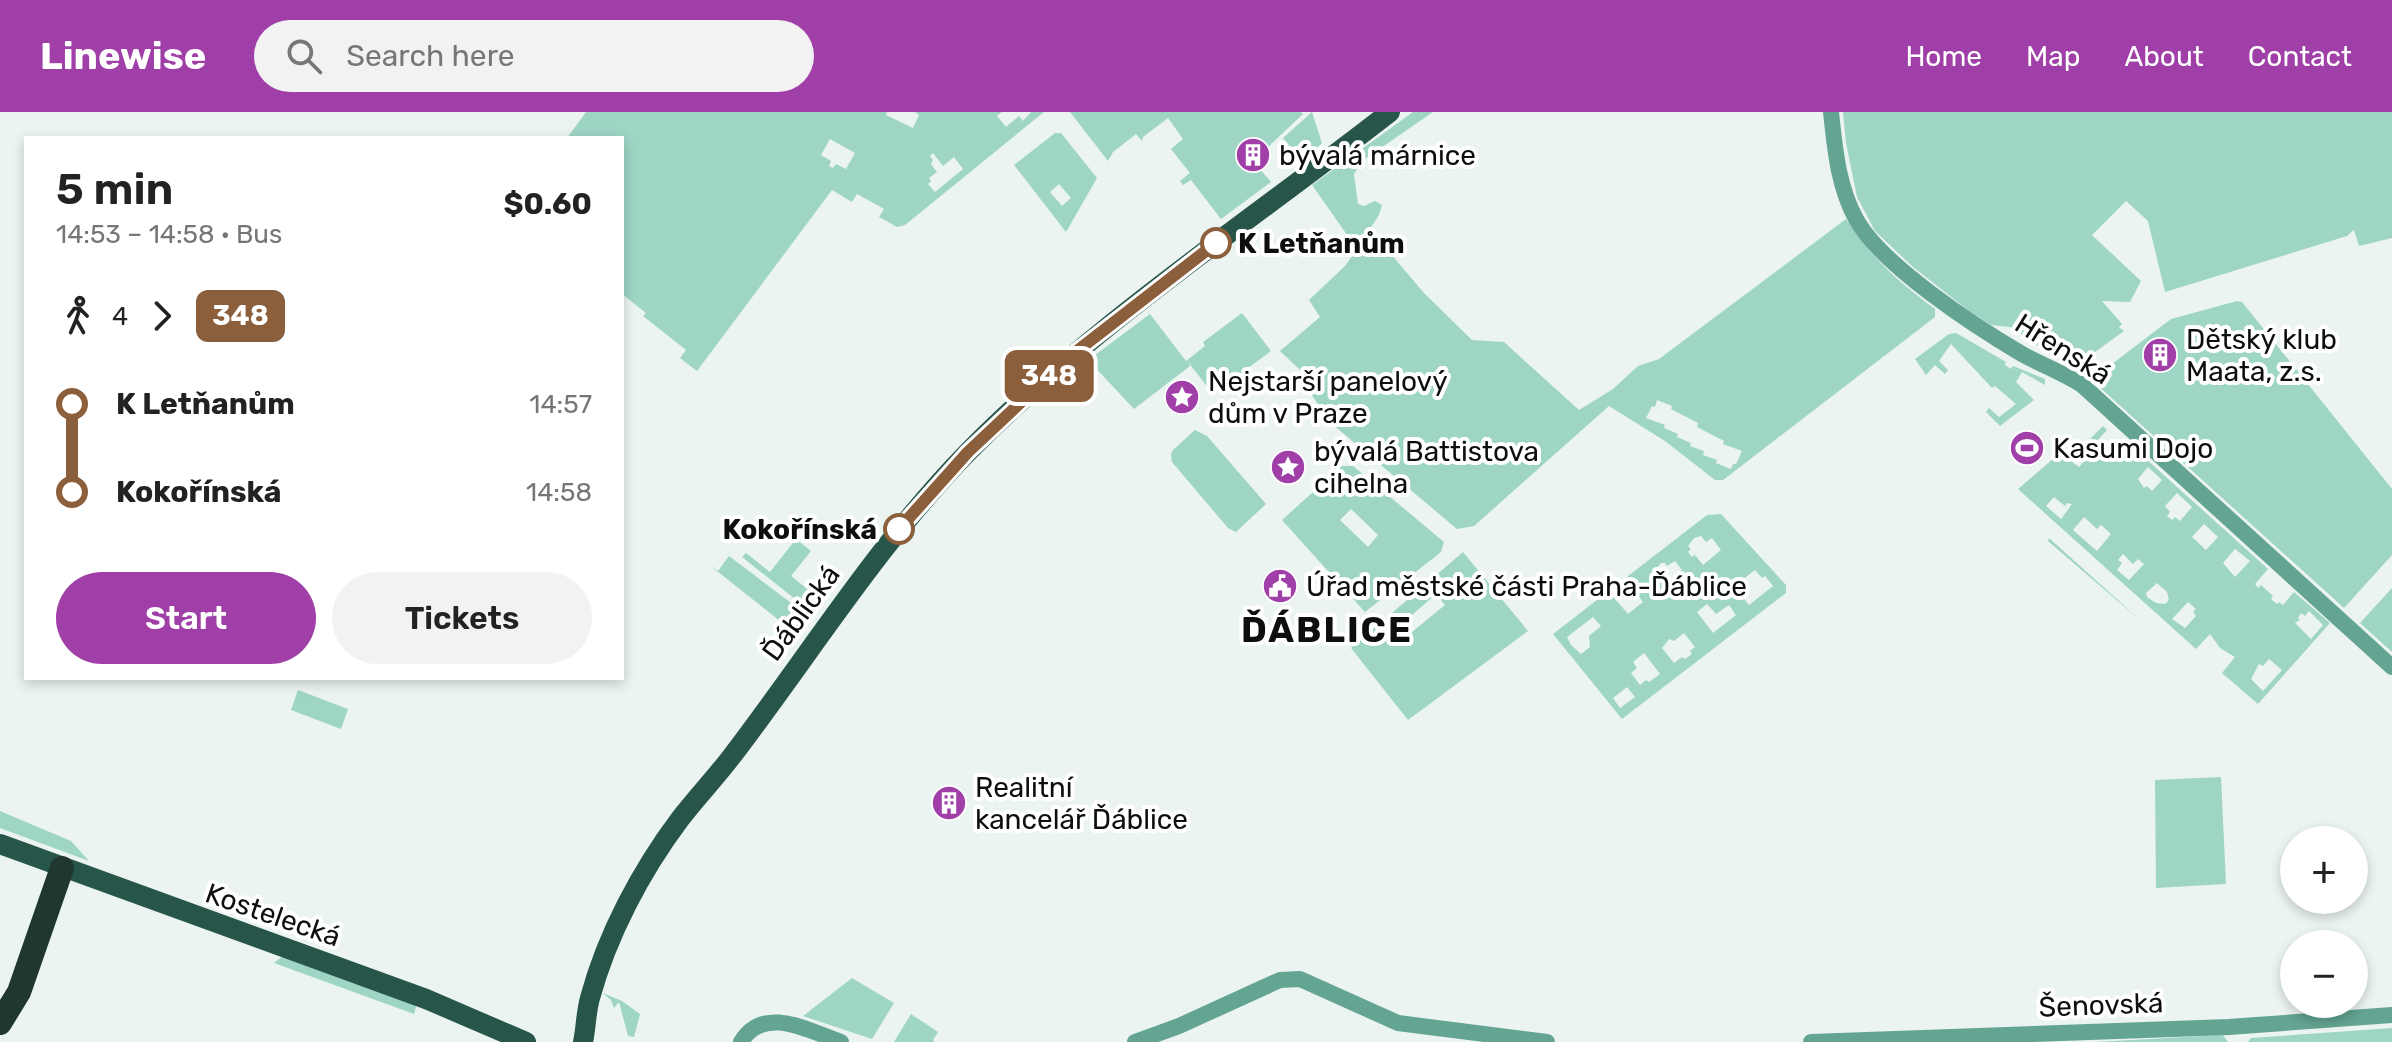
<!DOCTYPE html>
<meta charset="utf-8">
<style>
:root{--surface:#fff;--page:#f2f2f2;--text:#222;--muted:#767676;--accent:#9f3fa7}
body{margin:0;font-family:Rubik,sans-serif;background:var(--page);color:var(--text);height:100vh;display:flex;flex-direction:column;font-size:30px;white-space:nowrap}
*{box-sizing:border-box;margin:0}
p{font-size:26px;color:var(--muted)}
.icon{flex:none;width:44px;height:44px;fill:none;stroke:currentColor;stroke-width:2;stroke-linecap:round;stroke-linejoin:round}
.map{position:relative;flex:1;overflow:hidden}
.sheet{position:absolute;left:24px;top:24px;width:600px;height:544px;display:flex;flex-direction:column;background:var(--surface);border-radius:0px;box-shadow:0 4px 12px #0003}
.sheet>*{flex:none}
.badge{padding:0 16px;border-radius:12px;font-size:28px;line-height:52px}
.tools{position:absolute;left:2280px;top:714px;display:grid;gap:16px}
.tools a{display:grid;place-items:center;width:88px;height:88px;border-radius:50%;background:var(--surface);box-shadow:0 4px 12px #0003;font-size:40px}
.map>.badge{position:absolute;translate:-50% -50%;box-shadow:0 0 0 4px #fff}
.legs{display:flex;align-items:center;gap:12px;height:88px;padding:0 32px;font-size:26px}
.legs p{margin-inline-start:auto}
.head{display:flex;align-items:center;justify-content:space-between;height:136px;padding:0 32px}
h1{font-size:44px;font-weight:600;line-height:60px}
.primary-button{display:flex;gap:16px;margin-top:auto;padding:16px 32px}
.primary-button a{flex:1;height:92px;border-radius:48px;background:var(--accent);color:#fff;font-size:32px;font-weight:600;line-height:92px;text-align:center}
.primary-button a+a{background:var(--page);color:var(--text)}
ul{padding:0 32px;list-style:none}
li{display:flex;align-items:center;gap:28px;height:88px;font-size:30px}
li i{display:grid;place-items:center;width:12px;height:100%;margin:0 10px;background:currentColor}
li i::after{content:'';width:20px;height:20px;margin:-10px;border:6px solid;border-radius:50%;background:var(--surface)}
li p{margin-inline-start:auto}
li:first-child i{background:linear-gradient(#0000 50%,currentColor 0)}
li:last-child i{background:linear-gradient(currentColor 50%,#0000 0)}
header{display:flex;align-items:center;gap:48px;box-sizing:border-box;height:112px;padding:0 40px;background:var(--accent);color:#fff}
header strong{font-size:38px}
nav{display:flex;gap:44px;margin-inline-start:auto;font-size:28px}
.search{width:560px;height:72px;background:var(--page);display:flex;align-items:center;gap:20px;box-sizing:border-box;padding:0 28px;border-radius:44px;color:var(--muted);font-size:30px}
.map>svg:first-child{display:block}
</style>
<header>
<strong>Linewise</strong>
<div class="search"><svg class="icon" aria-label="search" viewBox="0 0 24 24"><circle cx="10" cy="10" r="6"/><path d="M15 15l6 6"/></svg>Search here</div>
<nav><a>Home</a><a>Map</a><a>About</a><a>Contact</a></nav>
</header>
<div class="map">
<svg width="2392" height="930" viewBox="0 0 2392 930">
<rect width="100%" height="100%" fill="#ebf4f1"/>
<g fill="#9ed5c5" fill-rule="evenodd">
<path d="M586,0h301l-1,3 27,13 6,-13 -4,-3h87l-5,4 9,11 13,-11 4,5 8,-9h13l-139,113 -8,2 -18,-10 5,-8 -27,-15 -5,8 -20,-12 -135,181 -17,-13 6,-8 -43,-34 3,-3 -24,-19v-156h-55zM830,27l25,14 -9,16 -10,-5 -3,4 -4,-2 2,-5 -10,-6zM933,41l10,13 11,-9 9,12 -28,23 -7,-8 3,-3 -2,-3 8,-6 -6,-8 2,-4 -3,-4z"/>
<path d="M1070,0h231l2,2 -50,47 18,21 -50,37 -30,-39 -8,5 -3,-4 10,-8 -19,-24 12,-10 -15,-21 -25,19 -1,4 -6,-7 -23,18 -5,9z"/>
<path d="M1312,0l10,31 -14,13 -10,-10 -5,4 -10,-12z"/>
<path d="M1413,0h20l-71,49 -8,13 4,30 6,2 11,-5 7,4 -3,10 -9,14 53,63 49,48 32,2 75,68 34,-21 25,-23 21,-7 187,-140c27,40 50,61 89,90v8l-212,163h-8l-50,-39 -56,-35 -135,120 -17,3 -126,-106 -20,-29 6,-8 -37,-35 40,-34 -11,-17 36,-34 12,-17 -45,-64zM1657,288l15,6 -1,3 27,14 -1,4 27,14 -1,3 19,7 -6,13h-3l-2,5 -15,-6 1,-3 -14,-5 1,-4 -14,-5 1,-3 -14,-6 1,-3 -14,-6 1,-3 -19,-7 6,-12 3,1z"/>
<path d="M1843,0h549v126l-33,8 -5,-16 -7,6 -182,56 -17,-71 -22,-20 -34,34 49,46 -11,21 -28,-1 20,23 -3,3 5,4 -51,37 -30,-17 -8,-8 -25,-16 -19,-2 -22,-14 -56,-44 -38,-36 -18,-34 -11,-54z"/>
<path d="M1055,21h6l36,45 -31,54 -52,-67zM1059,72l12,14 -9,8 -12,-14z"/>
<path d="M2237,189l5,1 150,187v66l-48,53 -249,-225v-6l76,-58z"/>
<path d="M1242,201l29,38 -58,43 -25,-32 2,4 -56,43 -43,-46v-5l59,-44 36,47 19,-15 -2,-4z"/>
<path d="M1956,221l50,29 -1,3 6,4 2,-3 32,13v6l-23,-13 -6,10 18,18 -34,26 -14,-14 3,-4 10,9 17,-13 -21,-18 -3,2 -41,-44 -12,17 9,9 -3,4 -10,-9 -9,10 -11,-16 34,-25z"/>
<path d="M2103,314l4,4 -13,14 1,4 9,9h5l16,-17 143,129 -13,15 3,4 3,-3 12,11 -2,3 6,5 2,-2 4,3 11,-13 36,31 -72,81 -36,-31 13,-16 -15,-9 -10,-14 -14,15 -178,-160 42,-36 19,14 13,-14 -8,-8zM2148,355l14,13 -10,11 -5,-5 -3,2 -6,-9zM2177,381l15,14 -12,14 -5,-4 -3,3 -5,-4 3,-4 -5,-6zM2054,385l11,9 2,-3 5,1 -11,15 -15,-13zM2084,405l13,12 4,-4 10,9 -14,17 -24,-21zM2204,412l14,13 -12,13 -14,-13zM2235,437l15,12 -15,16 -12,-14zM2123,442l10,10 5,-5 6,5 -15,16 -12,-10 5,-7 -4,-3zM2157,471l10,9 2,8 -4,4 -9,-1 -9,-6 -1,-4zM2188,490l8,7 -3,3 3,4 -11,12 -13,-9zM2309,499l14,14 -12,14 -16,-16 5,-3 -2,-2 3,-5 4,3zM2269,547l13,11 -19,21 -12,-12 8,-15 4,2z"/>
<path d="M1195,318l12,6 59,68 -30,28 -8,-4 -56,-66 -1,-8 2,-4z"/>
<path d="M1342,354h11l91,76 -3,10 -76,60 -83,-92zM1351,397l27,26 -10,12 -28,-27z"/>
<path d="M1721,402l65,71v8l-164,126 -69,-85 154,-119zM1701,424l5,6 6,-4 9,12 -18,15 -8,-10 -3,2 -4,-5 3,-3 -3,-3 6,-8zM1675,449l7,9 -8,6 -1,6 -7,3 -11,-15 6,-7h4l2,3zM1755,458l7,8 3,-2 8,10 -24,19 -8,-10 3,-3 -6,-9zM1631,474l12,16 -15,12 -13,-15zM1707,492l9,10 13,-9 7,10 -23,18 -16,-21zM1593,505l8,9 -12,10 1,11 -9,7 -10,-9 -4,-8zM1684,521l11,14 -5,4 2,3 -7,5 -3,-2 -8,6 -12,-15 7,-9 5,2zM1644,541l16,21 -11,8 -3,-2 -6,5 -9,-12 6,-5 -4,-6zM1627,575l8,10 -15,11 -7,-10z"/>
<path d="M2049,426l92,83 -93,-80z"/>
<path d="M796,427l15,12 -20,25 31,25 -8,13 -72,-57 4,-4 24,19z"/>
<path d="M1463,440l65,79 -120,89 -57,-72zM1436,482l9,11 -33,27 -8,-10z"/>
<path d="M729,444l82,62 -12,18 -91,-72 10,7z"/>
<path d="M2392,476v64l-32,-29z"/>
<path d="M298,578l50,19 -7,20 -50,-19z"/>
<path d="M2221,665l5,107 -70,4 -1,-108z"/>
<path d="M0,699l71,30 18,20 -89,-33z"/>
<path d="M284,843l129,47 3,5 -2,7 -140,-51z"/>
<path d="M852,866l42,25 -22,36 -69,-23z"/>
<path d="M603,881l19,8 18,13 -6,23 -6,-1 -9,-34 -5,6 -3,-8z"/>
<path d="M911,902l27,18 -5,8 1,2h-40z"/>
<path d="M2392,916v14h-144l3,-4z"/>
<path d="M2223,923l5,7h-133z"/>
</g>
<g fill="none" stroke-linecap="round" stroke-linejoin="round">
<g stroke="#64a492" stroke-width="16">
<path d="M1831,0c4,37 7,74 25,107 25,46 120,108 166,135 20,11 41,19 60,31l310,282"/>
<path d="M741,930c23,-38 68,-11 100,0"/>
<path d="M1135,930l44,-16 101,-46 20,-1 98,44 149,19"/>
<path d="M1811,930l418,-15 163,-12"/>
</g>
<g stroke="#275549" stroke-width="20">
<path d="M0,732l426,155 100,43"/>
<path d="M583,930c3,-14 3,-30 7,-44 17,-63 51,-127 90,-179 17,-22 36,-42 52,-63 78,-102 146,-212 236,-304 127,-129 280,-229 422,-340"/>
</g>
<path stroke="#203730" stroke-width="24" d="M0,911l19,-31 43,-124"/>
</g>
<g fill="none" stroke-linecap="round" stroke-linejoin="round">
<g stroke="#fff" stroke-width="18">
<path id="line-1" d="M899,417l69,-77 100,-94 148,-115"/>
</g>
<use href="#line-1" stroke="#8b5e3c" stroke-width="12"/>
</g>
<defs>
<g id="building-disc" transform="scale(1.8)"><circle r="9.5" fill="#9f3fa7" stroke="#fff"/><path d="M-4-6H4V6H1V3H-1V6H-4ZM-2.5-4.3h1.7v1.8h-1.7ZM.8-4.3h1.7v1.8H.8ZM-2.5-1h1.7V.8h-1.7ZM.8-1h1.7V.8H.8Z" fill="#fff"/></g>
<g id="sight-disc" transform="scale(1.8)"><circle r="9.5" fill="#9f3fa7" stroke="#fff"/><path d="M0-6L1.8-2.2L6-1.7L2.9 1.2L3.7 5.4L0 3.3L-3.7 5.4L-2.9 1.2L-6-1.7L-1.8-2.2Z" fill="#fff"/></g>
<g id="stadium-disc" transform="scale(1.8)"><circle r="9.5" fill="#9f3fa7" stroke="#fff"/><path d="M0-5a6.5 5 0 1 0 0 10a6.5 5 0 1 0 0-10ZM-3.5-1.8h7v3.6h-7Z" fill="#fff"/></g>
<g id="civic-disc" transform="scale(1.8)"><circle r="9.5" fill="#9f3fa7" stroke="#fff"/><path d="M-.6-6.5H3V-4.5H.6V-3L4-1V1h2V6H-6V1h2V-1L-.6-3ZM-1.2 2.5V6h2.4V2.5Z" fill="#fff"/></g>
</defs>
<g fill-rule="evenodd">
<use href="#building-disc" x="1253" y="43"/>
<use href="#building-disc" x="2160" y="243"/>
<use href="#sight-disc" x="1182" y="285"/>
<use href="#stadium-disc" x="2027" y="336"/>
<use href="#sight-disc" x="1288" y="355"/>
<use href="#civic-disc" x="1280" y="474"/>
<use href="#building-disc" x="949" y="691"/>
</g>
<g fill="#fff" stroke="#8b5e3c" stroke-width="4">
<circle cx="1216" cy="131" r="14"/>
<circle cx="899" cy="417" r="14"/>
</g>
<g text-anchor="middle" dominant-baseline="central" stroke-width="8" stroke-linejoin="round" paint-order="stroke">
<g font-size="28" fill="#0c0f0e" stroke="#fff" text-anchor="start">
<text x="1279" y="43">bývalá márnice</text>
<text x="2186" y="227">Dětský klub<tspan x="2186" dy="32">Maata, z.s.</tspan></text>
<text x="1208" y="269">Nejstarší panelový<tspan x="1208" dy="32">dům v Praze</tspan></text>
<text x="2053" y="336">Kasumi Dojo</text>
<text x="1314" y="339">bývalá Battistova<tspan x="1314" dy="32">cihelna</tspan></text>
<text x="1306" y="474">Úřad městské části Praha-Ďáblice</text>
<text x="975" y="675">Realitní<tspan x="975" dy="32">kancelář Ďáblice</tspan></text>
</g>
<g font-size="28" font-weight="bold" fill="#0c0f0e" stroke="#fff" text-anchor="start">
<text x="1238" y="131">K Letňanům</text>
<text x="877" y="417" text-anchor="end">Kokořínská</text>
</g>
<g font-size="28" fill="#0c0f0e" stroke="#fff">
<text transform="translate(2063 237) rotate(32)">Hřenská</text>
<text transform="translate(801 501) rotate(-54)">Ďáblická</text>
<text transform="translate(273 803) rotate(19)">Kostelecká</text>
<text transform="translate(2101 893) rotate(-2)">Šenovská</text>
</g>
<g font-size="36" font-weight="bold" letter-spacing="2" fill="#0c0f0e" stroke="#fff">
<text x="1327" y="517">ĎÁBLICE</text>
</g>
</g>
</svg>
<div class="tools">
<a>+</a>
<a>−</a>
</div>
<b class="badge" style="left:1049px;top:264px;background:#8b5e3c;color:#fff">348</b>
<section class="sheet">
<div class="head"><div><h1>5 min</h1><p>14:53 – 14:58 · Bus</p></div><b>$0.60</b></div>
<div class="legs"><svg class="icon" aria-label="walk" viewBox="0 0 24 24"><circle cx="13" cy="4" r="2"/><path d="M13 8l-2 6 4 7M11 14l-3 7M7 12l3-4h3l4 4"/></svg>4<svg class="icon" aria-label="forward" viewBox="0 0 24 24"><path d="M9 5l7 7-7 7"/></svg><b class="badge" style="background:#8b5e3c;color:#fff">348</b></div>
<ul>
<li><i style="color:#8b5e3c"></i><b>K Letňanům</b><p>14:57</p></li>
<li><i style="color:#8b5e3c"></i><b>Kokořínská</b><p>14:58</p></li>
</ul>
<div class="primary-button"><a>Start</a><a>Tickets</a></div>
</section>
</div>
